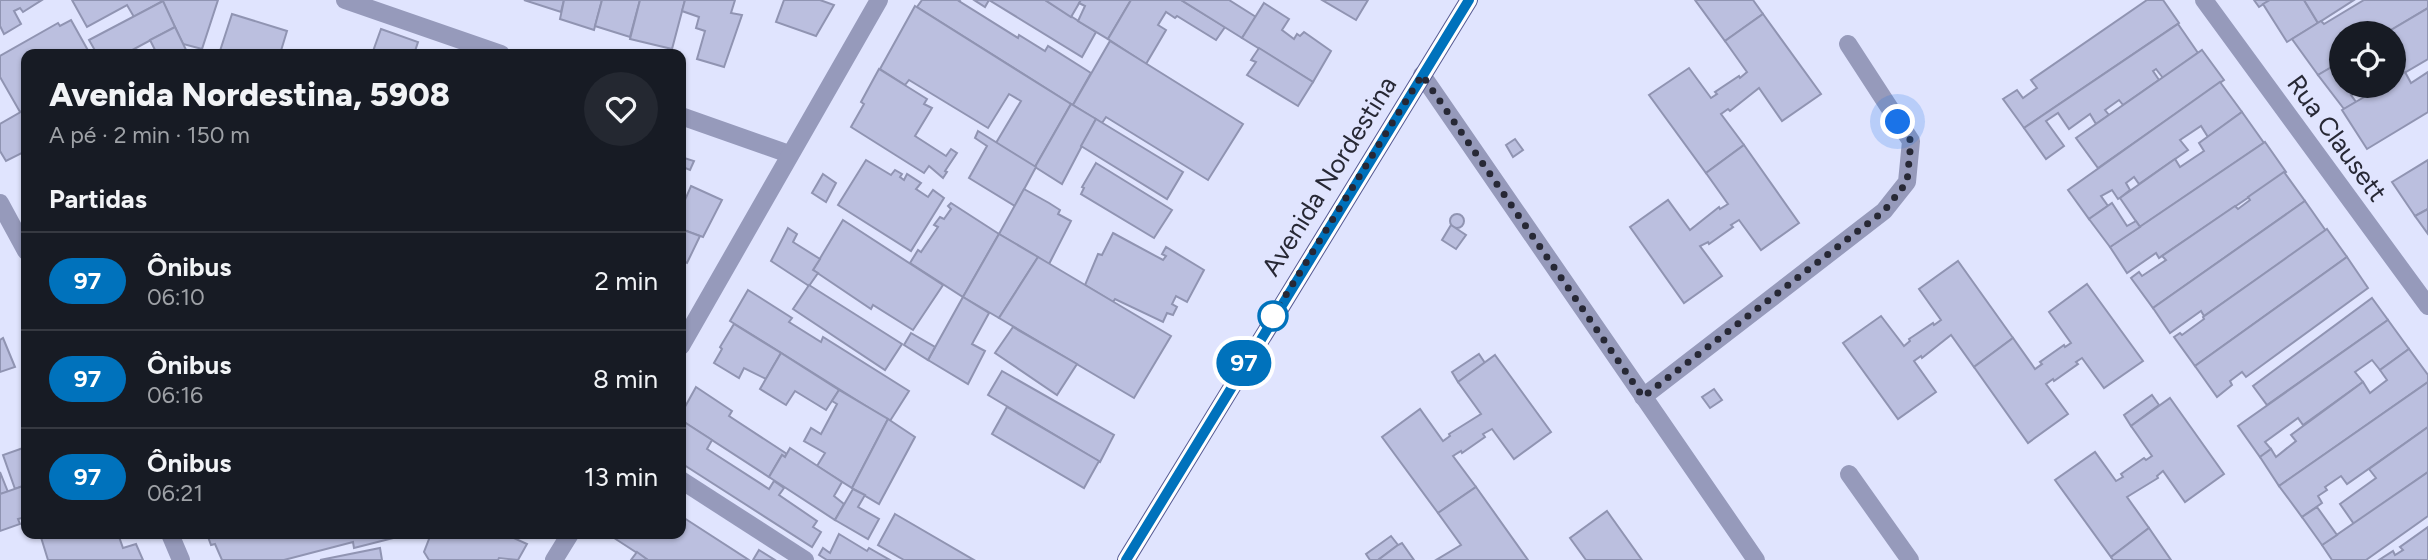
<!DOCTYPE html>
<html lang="pt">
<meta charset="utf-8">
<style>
:root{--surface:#171b24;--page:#242831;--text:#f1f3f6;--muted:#9ea1a6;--line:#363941}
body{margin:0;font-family:Figtree,sans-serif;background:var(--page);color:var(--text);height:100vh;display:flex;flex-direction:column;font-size:26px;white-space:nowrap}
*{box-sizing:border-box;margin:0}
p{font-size:23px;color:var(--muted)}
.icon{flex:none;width:38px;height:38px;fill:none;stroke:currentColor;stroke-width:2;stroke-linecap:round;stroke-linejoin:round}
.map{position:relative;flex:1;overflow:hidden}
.panel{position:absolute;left:21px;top:49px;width:665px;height:490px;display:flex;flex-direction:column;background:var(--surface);border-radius:14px;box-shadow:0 2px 5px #0004}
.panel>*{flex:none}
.badge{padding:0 14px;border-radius:23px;font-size:24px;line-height:46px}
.buttons{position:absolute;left:2329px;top:21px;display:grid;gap:14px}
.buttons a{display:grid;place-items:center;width:77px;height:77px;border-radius:50%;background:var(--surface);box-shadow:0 2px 5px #0004;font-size:35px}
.you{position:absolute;width:35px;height:35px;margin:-18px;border:5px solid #fff;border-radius:50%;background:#1a73e8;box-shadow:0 0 0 10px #1a73e833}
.map>.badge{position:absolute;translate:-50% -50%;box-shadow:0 0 0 4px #fff}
h2{padding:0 28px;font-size:26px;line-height:63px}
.round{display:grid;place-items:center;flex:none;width:74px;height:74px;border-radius:37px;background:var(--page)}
.overview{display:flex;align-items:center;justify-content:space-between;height:119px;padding:0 28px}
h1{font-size:33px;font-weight:800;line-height:52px}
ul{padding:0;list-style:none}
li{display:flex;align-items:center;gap:21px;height:98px;padding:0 28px;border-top:2px solid var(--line)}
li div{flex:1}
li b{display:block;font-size:26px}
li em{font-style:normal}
li .badge{min-width:77px;font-weight:700;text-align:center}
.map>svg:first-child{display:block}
</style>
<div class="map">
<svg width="2428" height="560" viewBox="0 0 2428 560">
<rect width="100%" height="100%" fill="#e0e4fe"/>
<g fill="#bbbfdf" stroke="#9094b2" stroke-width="2">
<path d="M0,0h42l-19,12 -3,-4 -6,3 7,13 -17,10 -4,-8z"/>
<path d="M72,0h90l1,1 -29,16 -7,-12 -40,22z"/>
<path d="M162,0h56l-16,49 -19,-5z"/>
<path d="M524,0h40l-3,12z"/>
<path d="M564,0h38l-8,30 -34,-11z"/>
<path d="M602,0h38l-10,37 -35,-11z"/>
<path d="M640,0h45l-13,49 -42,-10z"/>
<path d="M685,0h50l-4,13 11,2 -18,52 -27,-8 8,-28 -9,-3 3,-11 -17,-6z"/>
<path d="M784,0h36l14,5 -18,31 -40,-14z"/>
<path d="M922,0h38l-1,1 59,37 1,-3 26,16 3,-5 43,27 -18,32 -2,-1 -154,-97z"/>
<path d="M974,0h15l-4,7z"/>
<path d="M989,0h56l51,32 -14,25z"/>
<path d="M1045,0h36l-10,17z"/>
<path d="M1081,0h50l-23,39 -30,-18 7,-15 -6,-3z"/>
<path d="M1131,0h50l44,27 -9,13 -39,-24 -2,2 -9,-6 -8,13 8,5 -20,34 -38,-25z"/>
<path d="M1181,0h48l27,17 -14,21z"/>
<path d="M1322,0h46l-12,20z"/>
<path d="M1695,0h58l10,14 -38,27z"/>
<path d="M2147,0h16l16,23 -155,105 -21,-29 14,-9 6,8 14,-10 -6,-8z"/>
<path d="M2254,0h16l-11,7z"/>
<path d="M2270,0h34l14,23 -31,19 -24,-38z"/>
<path d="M2304,0h50l-36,23z"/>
<path d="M2364,0h64v8l-42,25h-44v28l-24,14 -26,-36 29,-18 3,3z"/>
<path d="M163,1l12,26 -50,27h-28l-8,-14z"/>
<path d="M1264,3l25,16 -7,11 12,9 3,-5 3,2 4,-4 27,19 -18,31 -71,-44z"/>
<path d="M915,6l156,98 -36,63 -39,-24 25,-42 -12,-7 -21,34 -79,-48 -4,5 -25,-16z"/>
<path d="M2428,8v51l-34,20v-46h-8z"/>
<path d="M232,14l55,17 -7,23h-61z"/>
<path d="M1763,14l58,80 -39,27 -23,-33 -29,23 -2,-2 -7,5 23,31 -38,28 -57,-78 40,-27 22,30 6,-4 -2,-2 24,-16 1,2 7,-6 -22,-31z"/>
<path d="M71,20l19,34h-64v55l-6,3 -20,-35v-21l58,-33 2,3z"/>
<path d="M2178,24l20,29 -35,25 -7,-9 -3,2 6,9 -36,25 -4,-5 -14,10 4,5 -13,9 -6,-10 -21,15 -11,-16 -12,8 18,25 -18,13 -22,-31z"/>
<path d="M175,27l13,27h-31l-7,-14z"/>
<path d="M381,29l37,13 -4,12h-42z"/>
<path d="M1110,41l133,83 -35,56 -102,-63 -4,6 -29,-18z"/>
<path d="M1259,48l54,34 -15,24 -51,-31 9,-13 -5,-2z"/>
<path d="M2202,50l22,30 -126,88 -22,-30z"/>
<path d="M2342,61v25h26l-17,9 5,7 -12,7 -26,-34z"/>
<path d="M879,69l48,30 -3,5 8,4 -17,28 31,20 5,-7 6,4 -12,18 2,1 -4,6 -14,-12 -5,7 -73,-46 13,-23 -3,-2z"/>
<path d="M2405,72l6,11 17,-11v40l-61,37 -25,-39 41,-24h11v-7z"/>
<path d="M2220,82l22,30 -34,25 -7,-11 -21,14 8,10 -49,34 -5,-7 -8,6 4,7 -10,8 -2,1 -6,-9 -11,6 7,10 -19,13 -21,-29z"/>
<path d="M1071,104l25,15 -34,65 -27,-17z"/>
<path d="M26,109v42l-20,10 -6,-10v-27z"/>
<path d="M2242,112l22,31 -124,84 -20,-29 55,-39 5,8 24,-16 -5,-8z"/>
<path d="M1096,119l87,53 -16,27 -86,-53z"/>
<path d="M978,131l58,36 -21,39 -46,-28 18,-32 -12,-8z"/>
<path d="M1515,139l8,11 -10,7 -7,-12z"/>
<path d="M2265,142l21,30 -127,86 -3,-5 -29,20 -17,-26z"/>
<path d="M1744,145l55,78 -38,27 -22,-30 -8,5 2,2 -24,17 -1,-2 -8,4 22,30 -38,27 -54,-76 38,-27 22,30 29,-23 1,2 8,-5 -22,-31z"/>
<path d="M681,157l13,4 -4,9 -7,-3 -2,6z"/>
<path d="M866,160l25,15 4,-5 7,4 -2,3 4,3 3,-6 14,9 -5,6 12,8 5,-7 11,8 -33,53 -73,-46z"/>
<path d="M2428,160v49l-13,7 -23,-34z"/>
<path d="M1096,163l76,47 -18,28 -73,-44 3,-6 -2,-1z"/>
<path d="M2284,172l21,29 -152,107 -22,-30 8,-6 3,4 24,-16 -4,-4 73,-50 3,3 12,-9 -2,-3z"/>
<path d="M823,174l13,9 -10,19 -14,-9z"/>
<path d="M691,186l31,14 -19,37 -22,-8v-31l4,2z"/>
<path d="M1024,189l25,14 11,7 -2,4 13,7 -22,43 -50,-30z"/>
<path d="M2305,201l21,30 -122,85 -3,-5 -31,22 -17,-25z"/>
<path d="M951,203l48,31 -36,63 -53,-34 8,-13 3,2 17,-25 -4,-2 6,-8 4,2 7,-10 -3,-3z"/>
<path d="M2112,203l15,23 9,-5 4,6 -30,20 -21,-28z"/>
<path d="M2428,209v25l-13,-18z"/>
<circle cx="1457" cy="221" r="7"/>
<path d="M843,220l100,65 -30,45 -40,-25 -2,4 -58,-39z"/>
<path d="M1451,225l15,10 -10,14 -14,-9z"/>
<path d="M788,228l9,6 -4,8 27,17 -7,11 5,3 -9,13 -38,-25z"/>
<path d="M681,229l19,7 -13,27 -6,-3z"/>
<path d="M2327,229l20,28 -152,109 -21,-29 6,-4 2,2 22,-16 -1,-2z"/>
<path d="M1113,233l50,27 3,-4 -4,-2 4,-7 38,23 -17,32 -11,-6 -4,8 5,3 -4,8 -6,-2 -4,9 -48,-23 -2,3 -28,-17 13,-31 4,1z"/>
<path d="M999,234l39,23 -39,61 -36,-21z"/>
<path d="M1038,257l133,79 -37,62 -135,-80z"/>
<path d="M2347,257l21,31 -122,89 -4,-5 -12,9 2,4 -15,12 -22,-31z"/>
<path d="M1958,261l55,77 -39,29 -23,-32 -29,23 -1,-2 -7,5 22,31 -38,27 -55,-76 38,-27 23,30 6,-5 -1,-2 24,-16 1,2 7,-5 -22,-31z"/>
<path d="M2087,284l56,77 -39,27 -22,-30 -6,4 2,2 -24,17 -1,-2 -7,5 22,30 -40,29 -54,-76 39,-29 22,31 7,-5 -2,-2 24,-17 1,2 6,-4 -22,-31z"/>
<path d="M809,285l93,59 -17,26 -92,-61z"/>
<path d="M748,290l44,28 -3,4 32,20 2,-5 86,54 -19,30 -160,-100z"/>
<path d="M963,297l26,16 -17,31 13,7 -17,33 -40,-24z"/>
<path d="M2372,298l16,22 -121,85 -14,-19z"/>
<path d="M2388,320l21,29 -29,21 -8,-10 -17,12 8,10 -60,43 -5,-7 -33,24 6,7 -11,8 -22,-31z"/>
<path d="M734,324l47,29 -15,26 -22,-11 -5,10 -25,-15 8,-14 -2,-2z"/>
<path d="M1013,327l64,37 -20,31 -62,-42z"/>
<path d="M911,333l24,14 -7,13 -24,-15z"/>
<path d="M3,338l12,29 -15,5v-32z"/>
<path d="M2409,349l19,26v7l-149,104 -19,-29 11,-8 5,8 20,-16 -5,-6 72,-53 7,11 17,-13 -7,-10z"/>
<path d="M781,353l58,37 -13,20 -31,-19 -9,14 -26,-16z"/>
<path d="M1479,354l6,9 -27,19 -6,-10z"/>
<path d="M1495,355l56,77 -37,27 -22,-30 -9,5 2,3 -23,16 -1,-2 -8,5 23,31 -38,26 -56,-76 38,-28 23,32 7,-5 -1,-2 32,-20 -23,-32z"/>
<path d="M1002,371l112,64 -14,27 -112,-67z"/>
<path d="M2428,382v45l-81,57 -6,-8 -16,11 2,3 -9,6 4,7 -20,14 -23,-31z"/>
<path d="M696,387l36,24 -3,5 58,38 -2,3 -3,-2 -13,22 -88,-57v-6z"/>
<path d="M1714,389l8,11 -12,8 -8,-11z"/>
<path d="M839,390l49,29 -36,69 -35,-22 8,-13 -21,-12 7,-13 10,6 16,-30 -5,-3z"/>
<path d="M2152,395l7,10 -28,21 -7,-11z"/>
<path d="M2170,398l54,76 -39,28 -22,-31 -6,5 1,2 -31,19 22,31 -38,29 -56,-77 40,-28 21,29 7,-4 -2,-3 23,-16 2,2 6,-4 -21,-30z"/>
<path d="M1007,407l92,54 -15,27 -92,-54z"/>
<path d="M888,419l27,18 -36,67 -27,-16z"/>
<path d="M681,420l31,20 -5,9 62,40 5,-8 10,7 -5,7 38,26 -4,6 8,5 -9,15 -131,-84z"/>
<path d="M2428,427v45l-74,52 -14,-20 36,-26 -7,-9z"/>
<path d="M26,447v38l-11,4 -12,-34z"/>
<path d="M790,448l52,34 -8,14 10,8 -9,16 -66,-43 13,-22 3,2z"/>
<path d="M0,472l8,20 -8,2z"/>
<path d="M2428,472v44l-62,44h-34l-10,-15z"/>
<path d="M26,485v32l-8,2 2,5 -20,7v-37z"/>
<path d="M1476,487l52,73h-92l25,-15 -23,-32z"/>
<path d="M853,489l12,6 -7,12 21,12 -11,20 -33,-19z"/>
<path d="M2317,507l20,28 -15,10 -20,-28z"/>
<path d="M1607,511l35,49h-56l-16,-22z"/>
<path d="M895,514l79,46h-70l-26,-15z"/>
<path d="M681,516l68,44h-101l-37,-24 1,-2h69z"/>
<path d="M2428,527v33h-49l14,-9 2,4 8,-5 -3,-3z"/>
<path d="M2149,528l22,32h-58l-2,-3z"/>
<path d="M40,534h78l5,14 13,-4 7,16h-95z"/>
<path d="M207,534h202l-55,14 -1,-6 -69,18h-62l-7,-16 -4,1z"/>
<path d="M431,534h74l22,10 -9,16 -19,-2 -1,2h-69l-5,-8z"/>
<path d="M839,534l28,17 2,-3 21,12h-63l-8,-5 4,-7 7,5z"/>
<path d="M1391,536l7,9 -20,15h-8l-4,-6z"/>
<path d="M1402,543l12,17h-36l20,-15z"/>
<path d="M380,548l2,12h-62z"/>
<path d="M759,550l16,10h-22z"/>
<path d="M637,552l11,8h-17z"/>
</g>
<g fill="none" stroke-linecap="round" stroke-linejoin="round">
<g stroke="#969abb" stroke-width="18">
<path d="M345,0l156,54"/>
<path d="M2204,0l224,306"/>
<path d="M1422,75l334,485"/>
<path d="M681,116l108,38"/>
<path d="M0,203l26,48"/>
<path d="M681,346l198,-346"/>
<path d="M1643,397l241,-186 23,-29 4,-41 -63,-97"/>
<path d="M1849,474l61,86"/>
<path d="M681,480l124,80"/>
<path d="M170,534l11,26"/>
<path d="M554,560l16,-26"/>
</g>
<path stroke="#565a93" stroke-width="18" d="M1126,560l343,-560"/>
</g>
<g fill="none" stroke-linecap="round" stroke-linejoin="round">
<g stroke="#fff" stroke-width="16">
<path id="line" d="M1126,560l343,-560"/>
</g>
<use href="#line" stroke="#0072bc" stroke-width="10"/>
<path stroke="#272835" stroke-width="7" stroke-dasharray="0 12.6" d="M1273,316l149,-241 221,322 241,-186 23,-29 4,-41 -13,-19"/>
</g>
<circle fill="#fff" stroke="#0072bc" stroke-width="3.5" cx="1273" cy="316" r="14"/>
<g text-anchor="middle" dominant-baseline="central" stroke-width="7" stroke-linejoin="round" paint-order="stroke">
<g font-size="26" fill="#272835" stroke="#e0e4fe">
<text transform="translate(2337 138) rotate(54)">Rua Clausett</text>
<text transform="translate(1329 176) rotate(-58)">Avenida Nordestina</text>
</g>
</g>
</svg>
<div class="buttons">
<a><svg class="icon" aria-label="locate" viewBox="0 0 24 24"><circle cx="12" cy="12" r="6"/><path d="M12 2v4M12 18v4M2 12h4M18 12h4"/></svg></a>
</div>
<div class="you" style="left:1898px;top:122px"></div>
<b class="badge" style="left:1244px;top:363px;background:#0072bc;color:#fff">97</b>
<section class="panel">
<div class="overview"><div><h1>Avenida Nordestina, 5908</h1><p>A pé · 2 min · 150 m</p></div><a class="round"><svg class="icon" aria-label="heart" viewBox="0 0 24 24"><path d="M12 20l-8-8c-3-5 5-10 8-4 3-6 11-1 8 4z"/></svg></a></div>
<h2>Partidas</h2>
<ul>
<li><span class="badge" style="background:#0072bc;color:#fff">97</span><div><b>Ônibus</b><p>06:10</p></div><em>2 min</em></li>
<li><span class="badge" style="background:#0072bc;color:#fff">97</span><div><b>Ônibus</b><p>06:16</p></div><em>8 min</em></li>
<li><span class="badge" style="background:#0072bc;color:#fff">97</span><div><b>Ônibus</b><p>06:21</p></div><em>13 min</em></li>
</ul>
</section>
</div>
